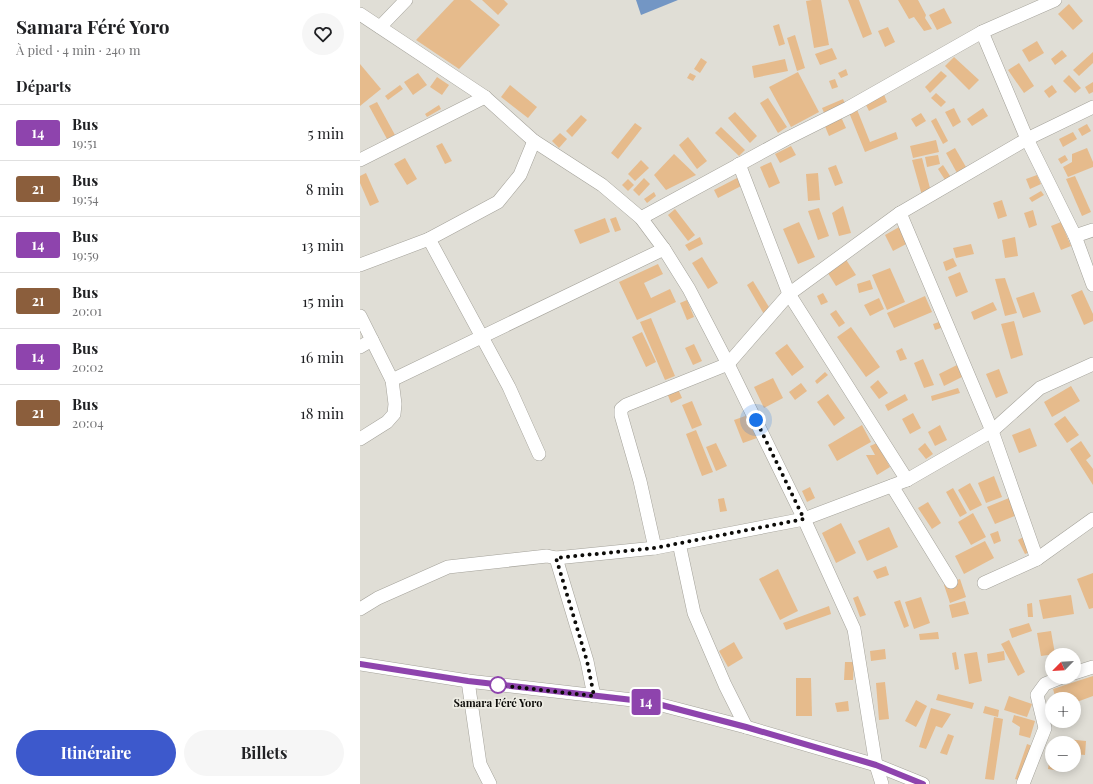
<!DOCTYPE html>
<html lang="fr">
<meta charset="utf-8">
<style>
:root{--surface:#fff;--page:#f6f6f6;--text:#202124;--muted:#757577;--line:#e0e0e0;--accent:#3d59cc}
body{margin:0;font-family:"Playfair Display",serif;background:var(--page);color:var(--text);height:100vh;display:flex;flex-direction:column;font-size:15px;white-space:nowrap}
*{box-sizing:border-box;margin:0}
p{font-size:13px;color:var(--muted)}
.icon{flex:none;width:22px;height:22px;fill:none;stroke:currentColor;stroke-width:2;stroke-linecap:round;stroke-linejoin:round}
.map{position:relative;flex:1;overflow:hidden}
.drawer{display:flex;flex-direction:column;background:var(--surface);width:360px}
.drawer>*{flex:none}
.badge{padding:0 8px;border-radius:3px;font-size:14px;line-height:26px}
.needle{width:26px;rotate:246deg}
.fabs{position:absolute;left:685px;top:648px;display:grid;gap:8px}
.fabs a{display:grid;place-items:center;width:36px;height:36px;border-radius:50%;background:var(--surface);box-shadow:0 2px 10px #0003;font-size:20px}
.you{position:absolute;width:20px;height:20px;margin:-10px;border:3px solid #fff;border-radius:50%;background:#1a73e8;box-shadow:0 0 0 6px #1a73e833}
.map>.badge{position:absolute;translate:-50% -50%;box-shadow:0 0 0 2px #fff}
h2{padding:0 16px;font-size:15px;line-height:36px}
.round{display:grid;place-items:center;flex:none;width:42px;height:42px;border-radius:21px;background:var(--page)}
.overview{display:flex;align-items:center;justify-content:space-between;height:68px;padding:0 16px}
h1{font-size:19px;font-weight:700;line-height:30px}
.button{display:flex;gap:8px;margin-top:auto;padding:8px 16px}
.button a{flex:1;height:46px;border-radius:24px;background:var(--accent);color:#fff;font-size:16px;font-weight:700;line-height:46px;text-align:center}
.button a+a{background:var(--page);color:var(--text)}
ul{padding:0;list-style:none}
li{display:flex;align-items:center;gap:12px;height:56px;padding:0 16px;border-top:1px solid var(--line)}
li div{flex:1}
li b{display:block;font-size:15px}
li em{font-style:normal}
li .badge{min-width:44px;font-weight:700;text-align:center}
main{display:flex;flex:1;min-height:0}
.map>svg:first-child{display:block}
</style>
<main>
<section class="drawer">
<div class="overview"><div><h1>Samara Féré Yoro</h1><p>À pied · 4 min · 240 m</p></div><a class="round"><svg class="icon" aria-label="heart" viewBox="0 0 24 24"><path d="M12 20l-8-8c-3-5 5-10 8-4 3-6 11-1 8 4z"/></svg></a></div>
<h2>Départs</h2>
<ul>
<li><span class="badge" style="background:#8e44ad;color:#fff">14</span><div><b>Bus</b><p>19:51</p></div><em>5 min</em></li>
<li><span class="badge" style="background:#8b5e3c;color:#fff">21</span><div><b>Bus</b><p>19:54</p></div><em>8 min</em></li>
<li><span class="badge" style="background:#8e44ad;color:#fff">14</span><div><b>Bus</b><p>19:59</p></div><em>13 min</em></li>
<li><span class="badge" style="background:#8b5e3c;color:#fff">21</span><div><b>Bus</b><p>20:01</p></div><em>15 min</em></li>
<li><span class="badge" style="background:#8e44ad;color:#fff">14</span><div><b>Bus</b><p>20:02</p></div><em>16 min</em></li>
<li><span class="badge" style="background:#8b5e3c;color:#fff">21</span><div><b>Bus</b><p>20:04</p></div><em>18 min</em></li>
</ul>
<div class="button"><a>Itinéraire</a><a>Billets</a></div>
</section>
<div class="map">
<svg width="733" height="784" viewBox="0 0 733 784">
<rect width="100%" height="100%" fill="#e0ded6"/>
<path fill="#7396c4" d="M276,0h42l-37,15z"/>
<g fill="#e6bb8c">
<path d="M94,0h16l30,25 -41,44 -43,-29z"/>
<path d="M122,0h22l4,4 -10,11z"/>
<path d="M452,0h9l8,45 -15,3 -8,-47z"/>
<path d="M488,0h11l13,34 -9,4z"/>
<path d="M538,0h20l8,15 -1,3 7,11 -8,2 -10,-14 -5,2z"/>
<path d="M709,4l14,17 -10,9 -15,-16z"/>
<path d="M584,8l8,15 -15,7 -8,-15z"/>
<path d="M419,24l6,20 -6,2 -6,-20z"/>
<path d="M528,27l7,15 -10,5 -7,-16z"/>
<path d="M435,35l10,33 -8,3 -10,-33z"/>
<path d="M677,41l7,12 -15,9 -7,-12z"/>
<path d="M472,48l5,11 -17,6 -5,-11z"/>
<path d="M702,50l5,6 -12,9 -4,-6z"/>
<path d="M733,52v11l-14,13 -6,-6z"/>
<path d="M594,57l25,23 -10,10 -24,-24z"/>
<path d="M341,58l6,4 -7,11 -6,-4z"/>
<path d="M425,59l3,12 -34,7 -2,-12z"/>
<path d="M659,63l15,23 -10,7 -16,-23z"/>
<path d="M0,64l21,25 -21,17z"/>
<path d="M486,69l2,6 -7,3 -3,-5z"/>
<path d="M581,71l6,5 -17,17 -5,-6z"/>
<path d="M438,72l21,40 -28,15 -22,-40z"/>
<path d="M58,73l9,12 -14,10 -9,-13z"/>
<path d="M330,73l6,3 -3,5 -6,-3z"/>
<path d="M709,75l12,13 -6,5 -12,-12z"/>
<path d="M77,77l12,8 -7,10 -12,-8z"/>
<path d="M475,79l3,8 -6,2 -3,-8z"/>
<path d="M733,82v10l-4,2 -4,-7z"/>
<path d="M40,85l3,4 -15,11 -3,-4z"/>
<path d="M150,85l27,22 -9,11 -27,-21z"/>
<path d="M692,85l5,7 -8,6 -5,-7z"/>
<path d="M523,92l4,10 -18,9 -5,-10z"/>
<path d="M576,93l10,9 -5,5 -10,-9z"/>
<path d="M408,98l19,29 -9,6 -18,-30z"/>
<path d="M483,99l3,7 -21,9 -3,-7z"/>
<path d="M17,102l18,33 -8,4 -18,-33z"/>
<path d="M79,105l2,4 -14,8 -2,-3z"/>
<path d="M496,107l14,35 26,-10 2,7 -33,13 -17,-42z"/>
<path d="M594,108l7,14 -8,5 -8,-15z"/>
<path d="M623,108l5,8 -16,10 -5,-7z"/>
<path d="M375,112l22,24 -7,7 -22,-25z"/>
<path d="M561,113l5,8 -10,6 -5,-8z"/>
<path d="M221,115l6,5 -15,17 -6,-6z"/>
<path d="M481,117l5,11 -17,8 -5,-12z"/>
<path d="M576,118l12,23 -5,3 -12,-23z"/>
<path d="M275,123l7,5 -24,31 -7,-6z"/>
<path d="M727,124l4,7 -9,5 -4,-7z"/>
<path d="M361,127l24,23 -6,6 -24,-23z"/>
<path d="M713,132l4,7 -14,8 -4,-8z"/>
<path d="M200,133l7,6 -8,9 -7,-7z"/>
<path d="M328,137l19,24 -10,8 -18,-24z"/>
<path d="M576,140l3,12 -26,6 -3,-12z"/>
<path d="M82,143l10,18 -7,3 -9,-18z"/>
<path d="M431,146l5,9 -16,8 -5,-9z"/>
<path d="M595,148l11,19 -9,6 -11,-20z"/>
<path d="M727,148l6,14v5l-25,10 -5,-10 9,-5v-8z"/>
<path d="M314,154l22,21 -30,15 -12,-15z"/>
<path d="M578,155l2,9 -13,3 -2,-10z"/>
<path d="M705,155l3,5 -7,4 -3,-5z"/>
<path d="M45,158l12,21 -10,6 -13,-21z"/>
<path d="M562,158l8,30 -7,11 -11,-39z"/>
<path d="M281,160l8,8 -14,13 -7,-7z"/>
<path d="M411,162l9,21 -11,5 -9,-21z"/>
<path d="M476,165l7,18 -8,3 -7,-18z"/>
<path d="M583,165l9,14 -5,4 -9,-14z"/>
<path d="M6,173l13,29 -9,4 -10,-23v-7z"/>
<path d="M458,173l2,27 -12,1 -2,-27z"/>
<path d="M677,175l4,9 -11,5 -4,-10z"/>
<path d="M715,176l16,36 -9,4 -16,-37z"/>
<path d="M379,177l4,8 -25,13 -4,-8z"/>
<path d="M284,178l6,6 -11,12 -6,-6z"/>
<path d="M268,179l6,6 -6,6 -6,-6z"/>
<path d="M681,191l3,4 -12,7 -3,-4z"/>
<path d="M294,192l2,4 -9,7 -3,-4z"/>
<path d="M642,200l5,16 -9,3 -5,-16z"/>
<path d="M483,206l8,27 -12,3 -7,-23z"/>
<path d="M459,208l10,28 -11,4 -10,-29z"/>
<path d="M315,209l20,26 -7,6 -20,-26z"/>
<path d="M673,210l4,15 -8,3 -5,-15z"/>
<path d="M256,217l5,13 -6,2 -5,-13z"/>
<path d="M245,218l5,14 -30,12 -6,-14z"/>
<path d="M439,222l16,35 -17,7 -15,-35z"/>
<path d="M701,222l10,24 -10,4 -10,-24z"/>
<path d="M541,226l9,16 -17,9 -8,-16z"/>
<path d="M340,237l3,7 -14,7 -4,-6z"/>
<path d="M655,237l3,19 -13,2 -3,-18z"/>
<path d="M611,244l3,10 -18,4 -3,-10z"/>
<path d="M342,257l16,26 -10,6 -16,-26z"/>
<path d="M485,258l11,17 -20,11 -10,-16z"/>
<path d="M593,258l4,8 -11,5 -3,-9z"/>
<path d="M298,264l5,10 -19,9 7,15 19,-9 6,13 -39,18 -18,-38z"/>
<path d="M530,268l15,34 -18,8 -15,-35z"/>
<path d="M600,272l8,20 -12,5 -8,-20z"/>
<path d="M645,278l12,35 -12,3 -10,-37z"/>
<path d="M510,280l3,9 -14,4 -2,-9z"/>
<path d="M393,281l19,31 -7,4 -18,-31z"/>
<path d="M722,290l11,24v7l-9,4 -13,-30z"/>
<path d="M674,292l7,20 -18,6 -7,-20z"/>
<path d="M463,293l5,9 -7,3 -4,-9z"/>
<path d="M565,296l7,16 -38,16 -7,-15z"/>
<path d="M519,298l5,11 -14,7 -6,-11z"/>
<path d="M327,300l7,17 -7,3 -7,-17z"/>
<path d="M633,302l4,8 -23,10 -3,-8z"/>
<path d="M476,310l9,13 -6,4 -9,-13z"/>
<path d="M291,318l24,58 -10,4 -25,-58z"/>
<path d="M582,321l2,6 -9,3 -2,-6z"/>
<path d="M654,321l9,34 -12,4 -10,-35z"/>
<path d="M491,327l29,40 -14,10 -29,-40z"/>
<path d="M282,332l14,30 -10,5 -14,-30z"/>
<path d="M334,344l8,17 -9,4 -8,-17z"/>
<path d="M427,344l17,23 -12,9 -17,-23z"/>
<path d="M542,348l5,11 -7,2 -4,-10z"/>
<path d="M563,359l11,26 -10,3 -10,-25z"/>
<path d="M597,365l5,12 -18,9 -5,-12z"/>
<path d="M639,369l9,24 -12,5 -10,-24z"/>
<path d="M465,372l3,3 -11,9 -2,-3z"/>
<path d="M413,378l10,20 -19,10 -10,-21z"/>
<path d="M518,380l10,13 -9,6 -9,-12z"/>
<path d="M441,383l6,8 -12,9 -6,-8z"/>
<path d="M711,386l9,15 -28,16 -8,-15z"/>
<path d="M598,388l2,5 -28,8 -1,-5z"/>
<path d="M318,389l4,9 -11,5 -4,-10z"/>
<path d="M468,394l17,24 -11,8 -17,-24z"/>
<path d="M545,394l3,6 -20,11 -3,-6z"/>
<path d="M332,401l10,24 -10,4 -10,-24z"/>
<path d="M553,413l8,15 -11,6 -8,-15z"/>
<path d="M388,415l9,23 -14,5 -9,-23z"/>
<path d="M705,416l14,19 -12,8 -13,-19z"/>
<path d="M502,425l9,17 -34,19 -9,-16z"/>
<path d="M580,425l7,15 -12,6 -7,-14z"/>
<path d="M670,428l7,18 -18,7 -7,-18z"/>
<path d="M336,430l17,42 -11,4 -16,-42z"/>
<path d="M721,441l10,15 -5,4 7,9v16l-23,-36z"/>
<path d="M356,443l11,23 -11,5 -10,-24z"/>
<path d="M517,443l13,24 -13,8 -11,-20h9l-5,-9z"/>
<path d="M565,443l8,11 -7,5 -8,-10z"/>
<path d="M634,476l8,21 -16,6 -8,-20z"/>
<path d="M610,483l12,22 -12,6 -12,-21z"/>
<path d="M450,487l5,11 -8,4 -5,-11z"/>
<path d="M593,488l14,25 -7,4 -14,-25z"/>
<path d="M364,498l3,13 -7,1 -2,-13z"/>
<path d="M649,498l8,17 -22,9 -8,-17z"/>
<path d="M568,502l13,21 -9,6 -14,-21z"/>
<path d="M613,513l13,24 -15,8 -13,-23z"/>
<path d="M481,523l15,30 -20,10 -14,-30z"/>
<path d="M529,527l9,20 -31,14 -9,-20z"/>
<path d="M638,531l3,10 -7,3 -4,-10z"/>
<path d="M665,536l7,15 -7,3 -7,-14z"/>
<path d="M625,541l9,17 -30,16 -9,-18z"/>
<path d="M526,566l3,9 -12,4 -4,-8z"/>
<path d="M418,569l20,42 -18,9 -21,-41z"/>
<path d="M733,573v35l-4,1 -12,-30z"/>
<path d="M600,579l6,18 -16,6 -6,-18z"/>
<path d="M711,595l3,19 -31,5 -4,-19z"/>
<path d="M498,596l8,19 -6,2 -7,-19z"/>
<path d="M561,597l9,26 -16,6 -9,-27z"/>
<path d="M540,600l9,26 -5,2 -10,-26z"/>
<path d="M605,601l4,13 -17,4 -3,-13z"/>
<path d="M672,603l1,14h-5l-1,-13z"/>
<path d="M469,606l2,8 -45,16 -3,-7z"/>
<path d="M669,623l3,8 -20,7 -3,-9z"/>
<path d="M691,631l4,23 -14,2 -4,-23z"/>
<path d="M578,632l1,7 -19,1 -1,-6z"/>
<path d="M649,640l16,32 -7,4 -17,-32z"/>
<path d="M374,642l9,16 -15,9 -9,-16z"/>
<path d="M525,649l1,10 -15,2 -1,-10z"/>
<path d="M644,651l1,9 -17,3 -1,-9z"/>
<path d="M596,652l3,17 -4,1 -3,-17z"/>
<path d="M617,652l5,29 -13,3 -5,-30z"/>
<path d="M485,662h9l-1,18h-9z"/>
<path d="M733,676v20l-19,7v-4h-18l-3,-10z"/>
<path d="M436,678h15l1,38h-16z"/>
<path d="M525,682l4,37 -10,1 -3,-37z"/>
<path d="M578,694l36,9 -2,6 -36,-9z"/>
<path d="M649,696l23,8 -5,13 -23,-7z"/>
<path d="M556,700l11,6 -11,21 -11,-6z"/>
<path d="M488,701l1,10 -12,1 -2,-9z"/>
<path d="M625,706l14,4 -1,7 -15,-4z"/>
<path d="M571,708l20,6 -9,14 -6,-2 -10,23 -7,-2z"/>
<path d="M654,715l21,6 -5,17 -11,-3 1,-8 -8,-5z"/>
<path d="M634,717l9,2 -9,61 -9,-1z"/>
<path d="M588,734l6,2 -7,19 -7,-2z"/>
<path d="M696,738l30,3 -1,14 -11,-1v-11h-19z"/>
<path d="M667,744l8,3 -13,34 -7,-2z"/>
<path d="M690,757l2,1v7h9l-1,6 -12,-2z"/>
</g>
<g fill="none" stroke-linecap="round" stroke-linejoin="round">
<g stroke="#a4a29a" stroke-width="14">
<g id="minor">
<path d="M0,14l125,83 49,44 68,44 39,33 23,31 25,40 39,75 76,155 50,110 22,136 6,19"/>
<path d="M20,27l26,-27"/>
<path d="M622,32l45,107 48,97 18,49"/>
<path d="M0,160l125,-63"/>
<path d="M379,164l50,130 118,186"/>
<path d="M540,213l92,218 45,128"/>
<path d="M281,218l145,-79 62,-31 134,-76 73,-32"/>
<path d="M715,236l18,-6"/>
<path d="M69,239l80,148 30,67"/>
<path d="M0,265l69,-26 69,-37 22,-27 14,-34"/>
<path d="M0,316l32,64 3,24 -1,10 -7,8 -27,17"/>
<path d="M0,347l12,-7"/>
<path d="M32,380l272,-131"/>
<path d="M532,486l59,96"/>
<path d="M319,543l15,70 31,72 21,42"/>
<path d="M295,548l-15,-67 -19,-66v-6l5,-4 102,-41 61,-70 111,-81 127,-74 66,-32"/>
<path d="M196,558l31,103 7,35"/>
<path d="M624,583l53,-24 56,-40"/>
<path d="M0,609l18,-11 70,-31 99,-11 9,2 99,-10 149,-29 103,-39 85,-49 48,-43 53,-24"/>
<path d="M0,664l108,17 182,21 96,25 130,38 47,19"/>
<path d="M714,673l19,-6"/>
<path d="M108,681l12,83 10,20"/>
<path d="M663,784l22,-56 -8,-33 8,-11 17,-7"/>
</g>
</g>
<use href="#minor" stroke="#fff" stroke-width="13"/>
</g>
<g fill="none" stroke-linecap="round" stroke-linejoin="round">
<g stroke="#fff" stroke-width="9">
<path id="line" d="M0,664l108,17 182,21 96,25 130,38 47,19"/>
</g>
<use href="#line" stroke="#8e44ad" stroke-width="6"/>
<path stroke="#0d0c09" stroke-width="4" stroke-dasharray="0 7.2" d="M138,685l96,11 -7,-35 -31,-103 99,-10 149,-29 -48,-99"/>
</g>
<circle fill="#fff" stroke="#8e44ad" stroke-width="2" cx="138" cy="685" r="8"/>
<g text-anchor="middle" dominant-baseline="central" stroke-width="3.5" stroke-linejoin="round" paint-order="stroke">
<g font-size="11" font-weight="bold" fill="#0d0c09" stroke="#edece3">
<text x="138" y="702">Samara Féré Yoro</text>
</g>
</g>
</svg>
<div class="fabs">
<a><svg class="needle" viewBox="-14 -14 28 28"><path d="M0-13l5 13h-10z" fill="#e53935"/><path d="M0 13l5-13h-10z" fill="#757577"/></svg></a>
<a>+</a>
<a>−</a>
</div>
<div class="you" style="left:396px;top:420px"></div>
<b class="badge" style="left:286px;top:702px;background:#8e44ad;color:#fff">14</b>
</div>
</main>
